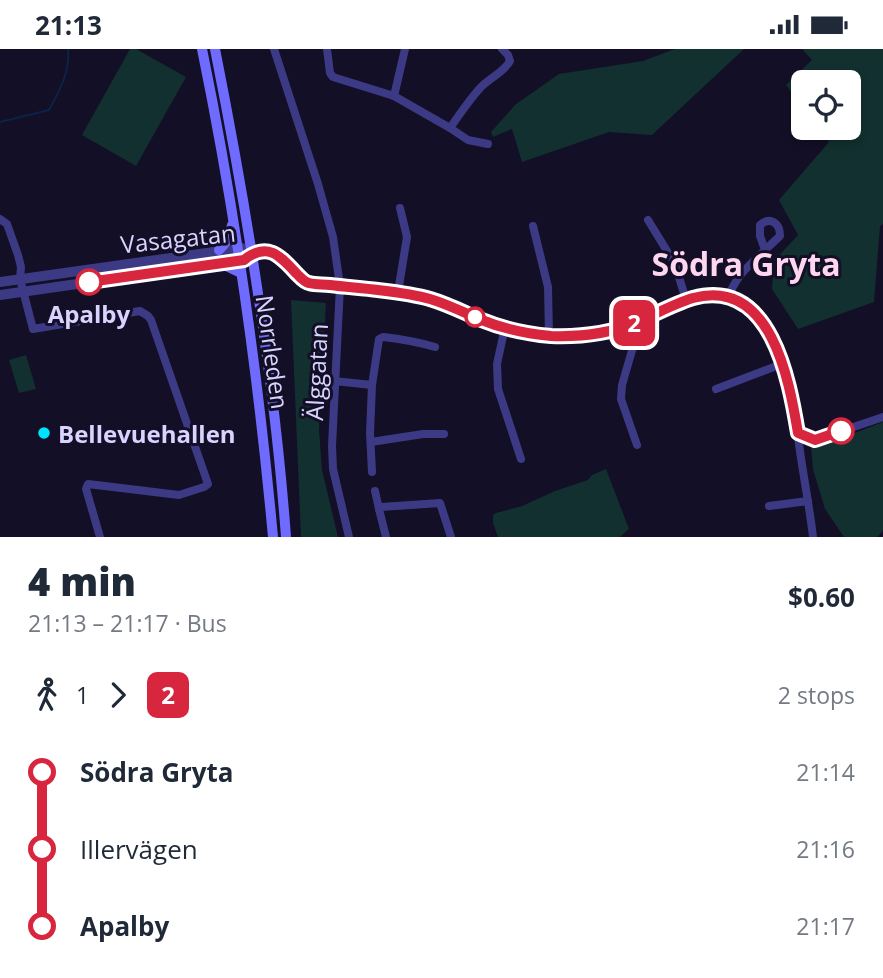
<!DOCTYPE html>
<meta charset="utf-8">
<style>
:root{--surface:#fff;--page:#f2f2f3;--text:#1f2937;--muted:#747a83}
body{margin:0;font-family:"Open Sans",sans-serif;background:var(--page);color:var(--text);height:100vh;display:flex;flex-direction:column;font-size:26px;white-space:nowrap}
*{box-sizing:border-box;margin:0}
p{font-size:23px;color:var(--muted)}
.icon{flex:none;width:38px;height:38px;fill:none;stroke:currentColor;stroke-width:2;stroke-linecap:round;stroke-linejoin:round}
.map{position:relative;height:488px;overflow:hidden}
.drawer{display:flex;flex-direction:column;background:var(--surface);flex:1}
.drawer>*{flex:none}
.badge{padding:0 14px;border-radius:10px;font-size:24px;line-height:46px}
.buttons{position:absolute;left:791px;top:21px;display:grid;gap:14px}
.buttons a{display:grid;place-items:center;width:70px;height:70px;border-radius:10px;background:var(--surface);box-shadow:0 4px 10px #0003;font-size:35px}
.map>.badge{position:absolute;translate:-50% -50%;box-shadow:0 0 0 4px #fff}
.legs{display:flex;align-items:center;gap:10px;height:77px;padding:0 28px;font-size:23px}
.legs p{margin-inline-start:auto}
.head{display:flex;align-items:center;justify-content:space-between;height:119px;padding:0 28px}
h1{font-size:38px;font-weight:800;line-height:52px}
ul{padding:0 28px;list-style:none}
li{display:flex;align-items:center;gap:24px;height:77px;font-size:26px}
li i{display:grid;place-items:center;width:10px;height:100%;margin:0 9px;background:currentColor}
li i::after{content:'';width:18px;height:18px;margin:-9px;border:5px solid;border-radius:50%;background:var(--surface)}
li p{margin-inline-start:auto}
li:first-child i{background:linear-gradient(#0000 50%,currentColor 0)}
li:last-child i{background:linear-gradient(currentColor 50%,#0000 0)}
.status{display:flex;justify-content:space-between;align-items:center;height:49px;padding:0 35px;background:var(--surface);direction:ltr}
.status svg{height:19px;fill:currentColor}
.map>svg:first-child{display:block}
</style>
<div class="status"><b>21:13</b><svg viewBox="0 0 49 12"><path d="M0 12V9h3v3zM5 12V6h3v6zM10 12V3h3v9zM15 12V0h3v12zM26 1h20v11H26zM47 4h2v5h-2z"/></svg></div>
<div class="map">
<svg width="883" height="488" viewBox="0 0 883 488">
<rect width="100%" height="100%" fill="#130f26"/>
<g fill="#12302f">
<path d="M130,0h6l50,28 -50,89 -54,-31z"/>
<path d="M675,0h69l-92,86 -43,-3 -87,30 -10,-33 -19,8 -2,-5 25,-28 43,-30 84,-13z"/>
<path d="M802,0h81v175l-3,2 -6,76 -76,27 -26,-40 2,-28 24,-26 -19,-35 50,-58 -10,-14h30v-46h-46v26l-17,-23 26,-25z"/>
<path d="M291,251l35,3 -7,127 3,40 16,67h-37z"/>
<path d="M26,306l10,34 -17,4 -10,-33z"/>
<path d="M883,373v109l-6,6h-33l-19,-28 -12,-40 -2,-23 44,-13z"/>
<path d="M606,420l23,60 -9,8h-122l-5,-14v-8l3,-2 26,-7 33,-15 33,-11 4,-5z"/>
</g>
<g fill="none" stroke-linecap="round" stroke-linejoin="round">
<path stroke="#0c2248" stroke-width="2" d="M0,73l49,-12c11,-20 21,-38 19,-61"/>
<g stroke="#3d3a85" stroke-width="8">
<path d="M274,0l44,135 15,53 7,49 -8,160 1,23 16,68"/>
<path d="M327,0l3,24 3,4 61,19 56,32c10,-14 19,-28 31,-41 9,-9 24,-16 29,-26l-2,-6 -6,-6"/>
<path d="M394,47l11,-47"/>
<path d="M450,79l18,12 20,4"/>
<path d="M0,170l7,5 11,31 3,12 -1,12 13,50 107,-18 8,5 3,4 57,164 -4,3 -25,8 -91,-11 -2,5 14,48"/>
<path d="M648,171l27,44 11,36"/>
<path d="M533,177l15,61 1,49"/>
<path d="M252,204c26,-5 28,3 45,20 3,4 7,8 12,10 6,2 14,1 21,2 30,3 60,5 89,11 40,9 75,33 116,38 31,4 63,1 94,-9 39,-12 77,-48 118,-17 41,31 47,103 54,150 4,27 9,53 12,79"/>
<path d="M398,243l9,-55 -7,-29"/>
<path d="M728,249c9,-24 20,-31 37,-48l-5,-14v-11c10,-9 20,-2 20,11l-15,14"/>
<path d="M629,276l4,10v12l-11,38 -1,14 16,46"/>
<path d="M505,278l-8,37 1,25 23,70"/>
<path d="M334,332l38,4"/>
<path d="M716,340l66,-25"/>
<path d="M798,384l17,7 68,-23"/>
<path d="M371,393l52,-8h21"/>
<path d="M372,423l-2,-39 2,-48 7,-46 4,-2c18,2 35,5 52,10"/>
<path d="M375,442l4,18"/>
<path d="M769,457l39,-5"/>
<path d="M386,488l-7,-28 2,-2 59,-4 11,34"/>
</g>
<path stroke="#3d3a85" stroke-width="10" d="M0,233l242,-34 10,5 -8,7 -244,35"/>
<g stroke="#6f6bff" stroke-width="10">
<path d="M202,0c33,161 56,324 71,488"/>
<path d="M215,0c32,161 59,324 71,488"/>
<path d="M219,201c8,-7 10,-14 13,-25"/>
<path d="M220,214l21,10"/>
</g>
</g>
<g fill="none" stroke-linecap="round" stroke-linejoin="round">
<g stroke="#fff" stroke-width="16">
<path id="line-1" d="M89,233l155,-22c24,-19 36,-4 53,14 3,3 7,8 12,9 7,2 14,1 21,2 16,2 32,3 48,5 17,2 35,4 52,9 17,5 33,13 49,20 22,9 48,15 72,17 28,1 57,-2 84,-13 19,-8 38,-19 58,-25 78,-21 96,81 105,135l17,7 26,-9"/>
</g>
<use href="#line-1" stroke="#d7263d" stroke-width="10"/>
</g>
<g fill="#fff" stroke="#d7263d" stroke-width="3.5">
<circle cx="89" cy="233" r="12"/>
<circle cx="475" cy="268" r="9"/>
<circle cx="841" cy="382" r="12"/>
</g>
<circle fill="#00e5ff" stroke="#130f26" stroke-width="2.5" cx="44" cy="384" r="7"/>
<g text-anchor="middle" dominant-baseline="central" stroke-width="6" stroke-linejoin="round" paint-order="stroke">
<g font-size="24" fill="#d9d4ff" stroke="#130f26">
<text transform="translate(178 189) rotate(-6)">Vasagatan</text>
<text transform="translate(273 303) rotate(82)">Norrleden</text>
<text transform="translate(316 323) rotate(-87)">Älggatan</text>
</g>
<g font-size="24" font-weight="bold" fill="#d9d4ff" stroke="#130f26">
<text x="89" y="264">Apalby</text>
</g>
<g font-size="24" font-weight="bold" fill="#d9d4ff" stroke="#130f26" text-anchor="start">
<text x="58" y="384">Bellevuehallen</text>
</g>
<g font-size="32" font-weight="bold" fill="#ffd6f0" stroke="#130f26">
<text x="746" y="214">Södra Gryta</text>
</g>
</g>
</svg>
<div class="buttons">
<a><svg class="icon" aria-label="locate" viewBox="0 0 24 24"><circle cx="12" cy="12" r="6"/><path d="M12 2v4M12 18v4M2 12h4M18 12h4"/></svg></a>
</div>
<b class="badge" style="left:634px;top:274px;background:#d7263d;color:#fff">2</b>
</div>
<section class="drawer">
<div class="head"><div><h1>4 min</h1><p>21:13 – 21:17 · Bus</p></div><b>$0.60</b></div>
<div class="legs"><svg class="icon" aria-label="walk" viewBox="0 0 24 24"><circle cx="13" cy="4" r="2"/><path d="M13 8l-2 6 4 7M11 14l-3 7M7 12l3-4h3l4 4"/></svg>1<svg class="icon" aria-label="forward" viewBox="0 0 24 24"><path d="M9 5l7 7-7 7"/></svg><b class="badge" style="background:#d7263d;color:#fff">2</b><p>2 stops</p></div>
<ul>
<li><i style="color:#d7263d"></i><b>Södra Gryta</b><p>21:14</p></li>
<li><i style="color:#d7263d"></i><span>Illervägen</span><p>21:16</p></li>
<li><i style="color:#d7263d"></i><b>Apalby</b><p>21:17</p></li>
</ul>
</section>
